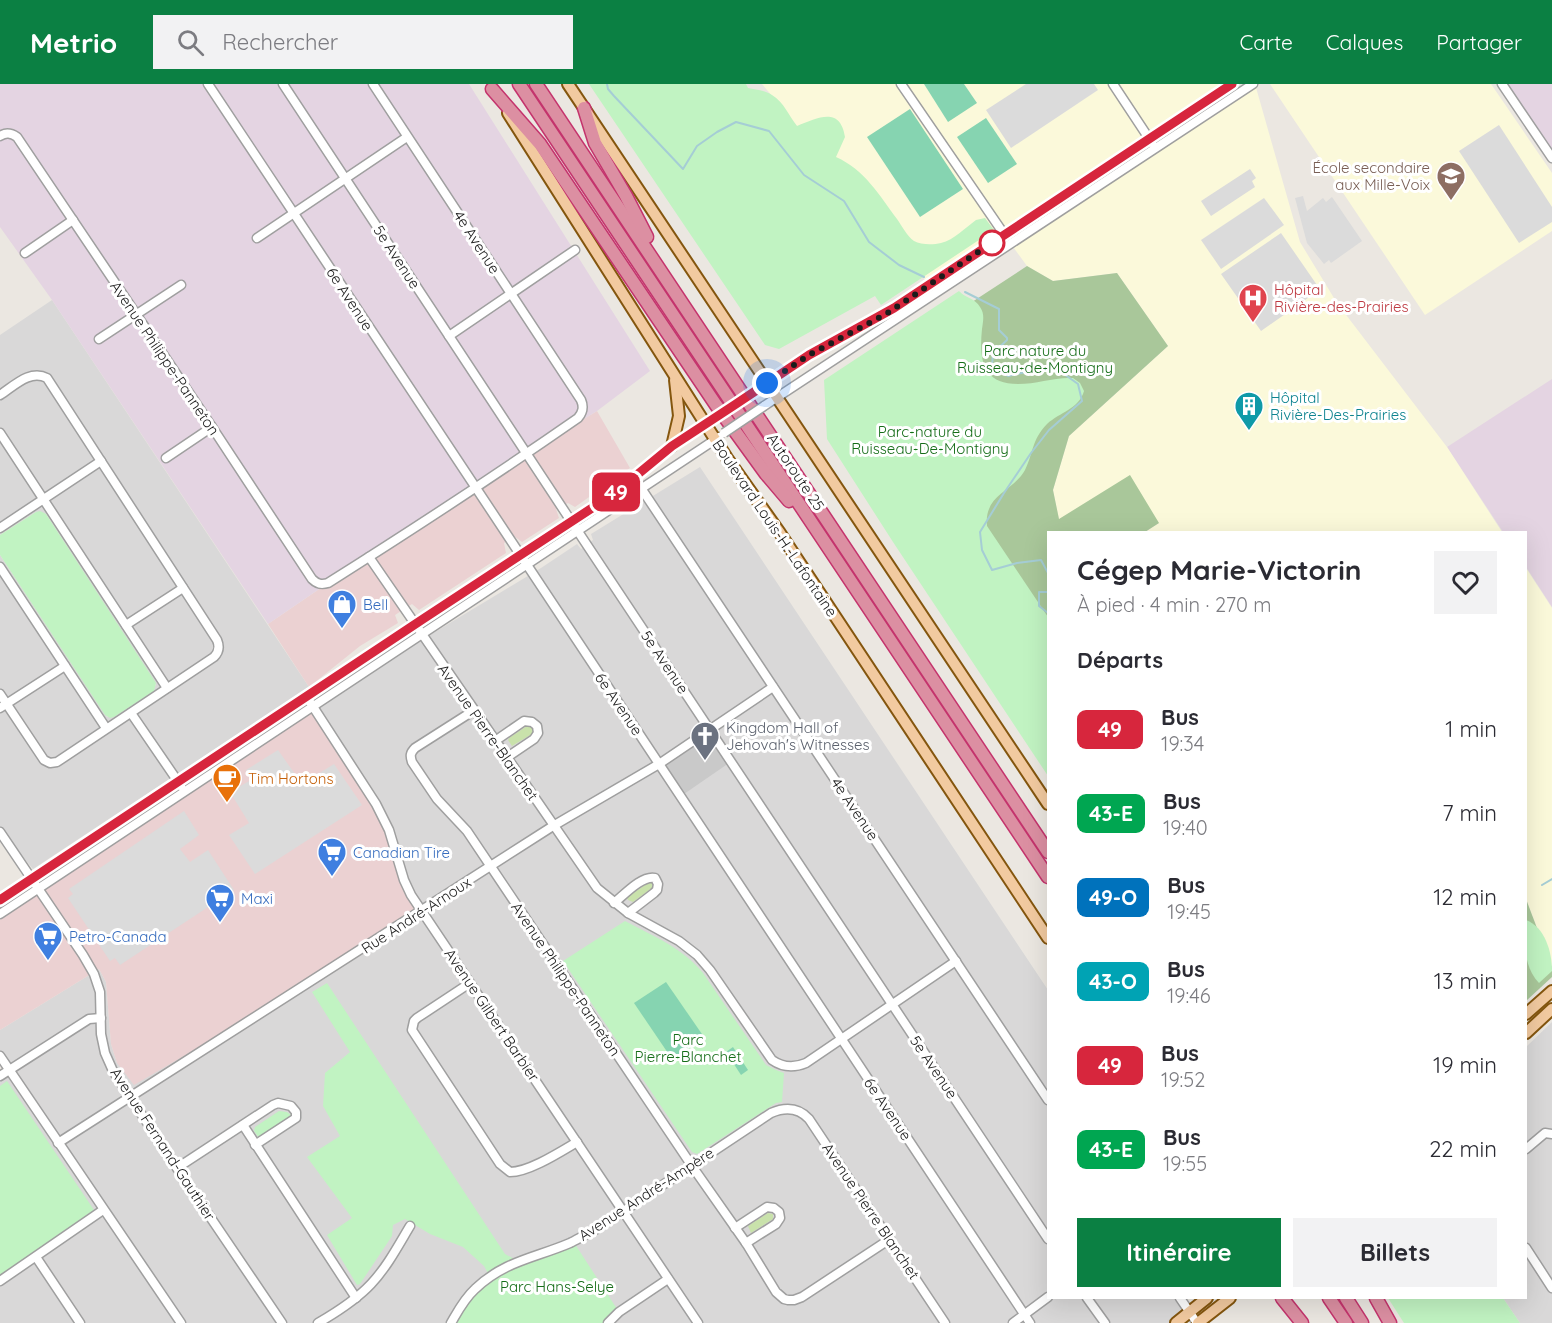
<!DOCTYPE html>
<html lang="fr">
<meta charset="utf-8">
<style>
:root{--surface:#fff;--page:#f2f2f3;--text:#2b2b33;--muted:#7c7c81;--accent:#0b8043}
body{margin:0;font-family:Quicksand,sans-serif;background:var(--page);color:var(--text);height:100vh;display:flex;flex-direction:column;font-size:22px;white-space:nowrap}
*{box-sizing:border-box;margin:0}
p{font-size:20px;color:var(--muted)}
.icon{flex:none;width:33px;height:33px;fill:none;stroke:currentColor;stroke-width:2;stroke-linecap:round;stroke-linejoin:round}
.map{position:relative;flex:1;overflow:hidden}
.side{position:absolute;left:1047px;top:447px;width:480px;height:768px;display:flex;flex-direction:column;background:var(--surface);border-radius:0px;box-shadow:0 6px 24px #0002}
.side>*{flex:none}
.badge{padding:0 12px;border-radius:9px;font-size:21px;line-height:39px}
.you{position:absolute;width:30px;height:30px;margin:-15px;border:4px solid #fff;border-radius:50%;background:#1a73e8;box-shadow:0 0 0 9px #1a73e833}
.map>.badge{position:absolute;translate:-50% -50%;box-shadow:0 0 0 3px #fff}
h2{padding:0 30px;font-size:22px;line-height:54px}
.round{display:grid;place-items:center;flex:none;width:63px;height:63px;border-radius:0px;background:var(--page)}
.summary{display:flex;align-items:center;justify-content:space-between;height:102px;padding:0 30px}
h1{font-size:28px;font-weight:800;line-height:45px}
.primary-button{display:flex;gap:12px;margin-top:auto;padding:12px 30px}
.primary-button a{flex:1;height:69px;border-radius:0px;background:var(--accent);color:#fff;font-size:24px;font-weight:800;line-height:69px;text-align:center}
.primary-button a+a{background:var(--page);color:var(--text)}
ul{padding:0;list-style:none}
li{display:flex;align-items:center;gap:18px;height:84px;padding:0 30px}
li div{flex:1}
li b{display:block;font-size:22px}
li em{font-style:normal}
li .badge{min-width:66px;font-weight:700;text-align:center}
header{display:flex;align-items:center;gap:36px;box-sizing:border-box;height:84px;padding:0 30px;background:var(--accent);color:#fff}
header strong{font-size:28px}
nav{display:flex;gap:33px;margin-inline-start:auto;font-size:21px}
.search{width:420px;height:54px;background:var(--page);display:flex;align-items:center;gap:15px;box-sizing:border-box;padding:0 21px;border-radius:0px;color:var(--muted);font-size:22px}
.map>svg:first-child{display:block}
</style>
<header>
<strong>Metrio</strong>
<div class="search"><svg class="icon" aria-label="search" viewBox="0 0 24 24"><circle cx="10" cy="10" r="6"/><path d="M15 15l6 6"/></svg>Rechercher</div>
<nav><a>Carte</a><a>Calques</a><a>Partager</a></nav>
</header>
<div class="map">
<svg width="1552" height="1239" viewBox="0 0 1552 1239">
<rect width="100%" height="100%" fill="#ebe7e1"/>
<g fill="#d9d8d8">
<path d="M52,216l257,387 -276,182 -33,-39v-275l107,162 49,-32 -110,-171 -10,-2 -36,23v-200z"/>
<path d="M700,383l348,523v308h132l10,14 -14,11h-1176v-252l3,-2 -3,-4v-35l99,-61 7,13 5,62 6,19 195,-357 229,-138 36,-24 4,5 12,-9 -2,-6z"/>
<path d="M1552,938v301h-32l-17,-25h23v-251z"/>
</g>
<g fill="#ebd1d2">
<path d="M597,327l33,57 -55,39 -7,-4 -12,6 3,9 -37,24 -8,-6 -10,7 2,10 -87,57 -7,-6 -17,11 3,8 -38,23 -51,41 -41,-63 60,-41 198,-129z"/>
<path d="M312,622l64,98 22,60 24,47 -111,71 -177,103 -17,-22 -6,-19 -5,-62 -7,-13 -99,61v-110z"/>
</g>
<g fill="#e4d4e2">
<path d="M0,0h469l181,287 -53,40 -71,43 -198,129 -60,41 -216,-324 -52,-73z"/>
<path d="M1502,0h50v73z"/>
<path d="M1552,295v228l-26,-40v-35h-23l-56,-85z"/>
</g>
<g fill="#fbf9da">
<path d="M762,0h470l-304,199z"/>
<path d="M1255,0l45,158 37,61 110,144 55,85h-357l14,-9 -100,-3 -6,-30 16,-54 99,-90 -51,-73 -64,8 -26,-15 -16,-22z"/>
<path d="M1270,0h221l61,89v58l-127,84z"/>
<path d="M1526,484l26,40v360l-26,-69z"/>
</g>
<path fill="#c9c9c9" d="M711,651l18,28 -45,31 -19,-29z"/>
<g fill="#c9e2ab">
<path d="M527,642h3l3,3 -1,5 -20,12 -4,-6 1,-2z"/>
<path d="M648,799h4v5l-19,14 -5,-2 -1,-2 2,-2z"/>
<path d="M768,1129l5,1v5l-22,14 -3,-7z"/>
</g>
<g fill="#a9c79a">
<path d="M1027,182l26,15 64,-8 51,73 -99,90 -16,54 6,29 71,-44 29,48 -14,9h-97v178l-125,-376z"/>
<path d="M1526,815l26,69v9l-26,24z"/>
</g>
<g fill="#c1f3c2">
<path d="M589,0h157l2,4c8,2 17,2 24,7 12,7 17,21 25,31 21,-8 43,-20 48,11l-9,20c29,13 43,38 61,62 5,7 10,17 17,22 7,4 19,4 27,2 13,-3 25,-16 35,-23l9,-2 9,12 -113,75 -6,-9 -96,53 -14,-4z"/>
<path d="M959,207c6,7 16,7 21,16 5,7 3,14 2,22 -3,30 0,55 36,55 19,0 36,-7 55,-6l7,5 4,8c-5,18 -24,21 -37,33 -16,17 -13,28 -22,46 -13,23 -41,24 -38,56l61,91v159l-155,-234 -66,-103 -3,-59z"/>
<path d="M40,427l6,3 110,169 -2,8 -40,26 -4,1 -5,-3 -105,-160v-20l36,-23z"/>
<path d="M1526,836c19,7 26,32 26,51l-13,12c-16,-17 -15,-42 -13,-63z"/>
<path d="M625,837c28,15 58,27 78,52l63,92 10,5 8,3 -2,29 -6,1 -79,51 -5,-2 -129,-191z"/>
<path d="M327,899l178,271 13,7 55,-20 46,71 -11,11h-157l39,-46 -6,-11 -21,-19 -33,-13 -25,-15 -12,6 -1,11 -32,48 -3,1 -30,-50 25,-17 -45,-61 33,-21 -17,-30 2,-33 25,-21 -38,-60z"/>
<path d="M7,997l87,129 -94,65v-189z"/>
<path d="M279,1027l8,1 4,3 -1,3 -31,20 -5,-7 1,-4z"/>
<path d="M1388,1214h115l17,25h-116z"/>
</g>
<g fill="#86d4b1">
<path d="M924,0h40l13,19 -29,19z"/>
<path d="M910,25l53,80 -43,28 -53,-80z"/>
<path d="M986,34l31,46 -29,19 -31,-46z"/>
<path d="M666,898l38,55 -32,22 -38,-56z"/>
<path d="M733,963l15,23 -7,5 -15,-23z"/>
</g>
<g fill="#dbdbdb">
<path d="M1026,0h68l4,6 -87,58 -25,-38z"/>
<path d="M1499,41l53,82v15l-33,21 -60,-92z"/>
<path d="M1250,85l6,9 -4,3 3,6 -44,29 -10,-15z"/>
<path d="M1303,112l4,15 16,-13 3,4 6,-5 30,44 -31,22 -2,-3 -5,4 -17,-21 -12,-45z"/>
<path d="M1264,114l20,27 -63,44 -20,-29z"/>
<path d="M1281,149l36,52 -5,3 3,5 -54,38 -40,-57z"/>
<path d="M278,666l24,34 32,-20 28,41 -107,69 -26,-39 20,-12 -19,-31 21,-12 -5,-10z"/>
<path d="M184,727l15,24 -19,14 10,13 18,-12 26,40 -114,75 -5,-7 -5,3 -42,-63 5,-4 -4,-5z"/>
</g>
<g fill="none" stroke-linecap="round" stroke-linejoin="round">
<g stroke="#a5cdd5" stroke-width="2">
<path d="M607,0l1,5 6,7 69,73 14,-23 20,-14 19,-10 33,9 35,44 40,26 25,41 30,23 25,12"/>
<path d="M965,208l34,17v21l8,8v2l-14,13 -1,13 16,10 27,-6 22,-1 21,15 4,17 -33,29 -18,23 -27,40 -24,39 2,18 10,20 25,-7 24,-3 7,13"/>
<path d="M1048,508h-9v14l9,7"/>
<path d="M1542,801l10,-6"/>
</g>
<g stroke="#9f9f9f" stroke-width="11">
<g id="minor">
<path d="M208,0l822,1239"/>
<path d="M283,0l284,431 481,724"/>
<path d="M901,0l105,153"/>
<path d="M1113,0l39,59"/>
<path d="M1502,0l50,74"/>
<path d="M0,52c6,-4 11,-3 17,1l195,290 100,152c5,5 9,6 16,4 84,-53 168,-108 250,-165 5,-6 6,-11 3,-18l-208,-316"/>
<path d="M257,154l150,-101"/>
<path d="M25,169l48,-33"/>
<path d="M449,252l126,-86"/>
<path d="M99,255l82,-54"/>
<path d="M755,307l54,-36 77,-41 346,-230"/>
<path d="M0,311c14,-9 30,-26 47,-17l170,262c3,7 2,12 -3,17l-157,105 -7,1 -6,-3 -44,-66"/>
<path d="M764,322l489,-322"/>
<path d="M0,349l167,255"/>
<path d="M166,374l46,-31"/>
<path d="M641,404l407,612"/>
<path d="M0,444l101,-67"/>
<path d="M369,473l228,331 31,25 51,28 18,14 13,15 62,90c10,7 22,8 34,3l150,-102"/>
<path d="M0,483l106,161"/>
<path d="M126,541l57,-37"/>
<path d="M310,618l66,102 13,26 15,50 7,15 287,428"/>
<path d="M0,624l65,-42"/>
<path d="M473,627l-58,37c-5,5 -5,8 -3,14l25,37 30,32 225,335 54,77 30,49 8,7 4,1h6l8,-3 88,-58"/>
<path d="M131,629l50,73"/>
<path d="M495,657l29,-20 8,1 5,4 1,7 -4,6 -28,19"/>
<path d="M0,748l83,123 11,19 6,18 1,42 4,19 8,18 64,97 105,155"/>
<path d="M0,816l423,-281 192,-126 57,-47 37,-25"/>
<path d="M614,819c10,-8 28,-28 41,-25l3,6 -1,6 -3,3 -26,20"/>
<path d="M0,830l719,-477"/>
<path d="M470,899l-53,35 -3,3 -2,9 88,134 10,8c19,0 50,-20 67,-30"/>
<path d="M0,972l181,267"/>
<path d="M0,992l89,-57 12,-1"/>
<path d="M243,1041l113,173"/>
<path d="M58,1059l495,-317 106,-62 114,-77"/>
<path d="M1526,1065l19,-16 7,1"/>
<path d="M177,1084l96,-63 5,-2 13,3 5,6v6l-41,27"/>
<path d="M735,1144l32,-21 7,1 5,4 1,6 -4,6 -30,19"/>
<path d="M1526,1164l26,40"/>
<path d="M36,1173l44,66"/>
<path d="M0,1197l103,-71"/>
<path d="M1087,1214l18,25"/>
<path d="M1180,1214l17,25"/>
<path d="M318,1239c19,-11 38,-23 53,-39 16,-17 27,-38 39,-58"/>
<path d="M451,1239c7,-12 13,-24 24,-34 29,-28 60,-31 95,-46 8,-4 16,-9 25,-13l176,-117c14,-6 27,-6 38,6l136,204"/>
<path d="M608,1239l11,-11 49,-33"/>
<path d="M1013,1239l35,-26"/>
</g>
</g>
<g stroke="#84560e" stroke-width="14">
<g id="major">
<path d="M568,0l480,720"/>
<path d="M508,29l219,345 53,75 268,405"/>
<path d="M672,362l7,-30 -4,-36"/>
<path d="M1526,930l26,-23"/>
<path d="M1526,949l26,-24"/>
<path d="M1176,1239l31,-25"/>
<path d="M1198,1239l32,-25"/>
</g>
</g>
<g stroke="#c4346d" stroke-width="15">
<g id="highway">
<path d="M519,0l529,793"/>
<path d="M536,0l512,768"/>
<path d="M492,5l48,55 176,261 50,69 23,27"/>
<path d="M584,24l11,35 31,53 21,41"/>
<path d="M1282,1214l20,25"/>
<path d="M1329,1214l17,25"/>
<path d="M1346,1214l16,25"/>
<path d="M1376,1214l14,25"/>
</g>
</g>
<use href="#minor" stroke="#fff" stroke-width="8"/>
<use href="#major" stroke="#f2caa0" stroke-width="10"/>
<use href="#highway" stroke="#dc8fa2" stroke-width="12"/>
<g stroke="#9f9f9f" stroke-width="11" stroke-linecap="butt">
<g id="minor-bridge">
<path d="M714,334l41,-27"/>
<path d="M724,349l40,-27"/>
</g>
</g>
<use href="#minor-bridge" stroke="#fff" stroke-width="8"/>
</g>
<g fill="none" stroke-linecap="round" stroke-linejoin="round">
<g stroke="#fff" stroke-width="14">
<path id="line" d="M0,816l423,-281 192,-126 57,-47 64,-42 73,-49 85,-47 338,-224"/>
</g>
<use href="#line" stroke="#d7263d" stroke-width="9"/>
<path stroke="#1b1b1b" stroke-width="6" stroke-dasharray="0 10.8" d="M767,299l42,-28 77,-41 110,-74 -4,3"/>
</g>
<defs>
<g id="school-pin" transform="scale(1.5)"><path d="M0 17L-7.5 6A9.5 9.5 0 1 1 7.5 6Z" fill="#8d6e63" stroke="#fff"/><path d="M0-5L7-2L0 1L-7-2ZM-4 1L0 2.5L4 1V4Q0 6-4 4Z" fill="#fff"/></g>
<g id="hospital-pin" transform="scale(1.5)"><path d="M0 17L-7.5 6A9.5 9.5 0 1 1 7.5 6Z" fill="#e0444e" stroke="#fff"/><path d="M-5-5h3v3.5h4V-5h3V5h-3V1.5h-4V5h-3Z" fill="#fff"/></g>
<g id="building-pin" transform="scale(1.5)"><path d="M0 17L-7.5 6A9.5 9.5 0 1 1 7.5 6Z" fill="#0f9aa8" stroke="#fff"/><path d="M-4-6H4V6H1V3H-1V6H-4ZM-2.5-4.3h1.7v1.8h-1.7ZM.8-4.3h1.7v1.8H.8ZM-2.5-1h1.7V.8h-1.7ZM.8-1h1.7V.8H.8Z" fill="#fff"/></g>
<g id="shop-pin" transform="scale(1.5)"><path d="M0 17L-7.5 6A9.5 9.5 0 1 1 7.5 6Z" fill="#3f7fe0" stroke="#fff"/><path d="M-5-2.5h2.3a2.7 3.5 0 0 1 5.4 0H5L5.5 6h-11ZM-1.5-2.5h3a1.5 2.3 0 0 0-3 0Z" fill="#fff"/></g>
<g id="church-pin" transform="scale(1.5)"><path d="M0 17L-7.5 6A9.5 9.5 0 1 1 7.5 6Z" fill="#6b7280" stroke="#fff"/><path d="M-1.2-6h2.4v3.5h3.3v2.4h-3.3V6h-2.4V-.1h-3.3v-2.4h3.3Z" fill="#fff"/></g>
<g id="cafe-pin" transform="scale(1.5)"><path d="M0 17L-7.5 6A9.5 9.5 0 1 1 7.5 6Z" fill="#e8710a" stroke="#fff"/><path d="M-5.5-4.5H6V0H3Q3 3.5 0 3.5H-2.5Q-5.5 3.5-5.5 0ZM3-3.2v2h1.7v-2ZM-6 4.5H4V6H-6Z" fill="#fff"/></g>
<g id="supermarket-pin" transform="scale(1.5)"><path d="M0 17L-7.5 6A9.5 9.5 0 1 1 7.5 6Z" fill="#3f7fe0" stroke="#fff"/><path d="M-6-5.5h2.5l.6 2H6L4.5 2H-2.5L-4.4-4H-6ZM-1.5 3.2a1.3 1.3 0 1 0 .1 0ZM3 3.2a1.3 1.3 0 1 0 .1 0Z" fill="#fff"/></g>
</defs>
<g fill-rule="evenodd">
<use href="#school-pin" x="1451" y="92"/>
<use href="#hospital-pin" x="1253" y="214"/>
<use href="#building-pin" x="1249" y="322"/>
<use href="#shop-pin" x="342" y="520"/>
<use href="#church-pin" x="705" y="652"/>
<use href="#cafe-pin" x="227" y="694"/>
<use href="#supermarket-pin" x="332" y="768"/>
<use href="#supermarket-pin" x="220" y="814"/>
<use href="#supermarket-pin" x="48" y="852"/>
</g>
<circle fill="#fff" stroke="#d7263d" stroke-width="3" cx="992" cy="159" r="12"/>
<g text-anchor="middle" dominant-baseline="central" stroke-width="6" stroke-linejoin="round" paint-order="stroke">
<g font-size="15" fill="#785e54" stroke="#fff" text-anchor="end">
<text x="1430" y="83">École secondaire<tspan x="1430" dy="17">aux Mille-Voix</tspan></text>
</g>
<g font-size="15" fill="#1b1b1b" stroke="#fff">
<text transform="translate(477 158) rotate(57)">4e Avenue</text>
<text transform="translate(397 173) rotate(57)">5e Avenue</text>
<text transform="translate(350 215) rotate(57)">6e Avenue</text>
<text transform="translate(165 274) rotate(56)">Avenue Philippe-Panneton</text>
<text transform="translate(796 388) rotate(56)">Autoroute 25</text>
<text transform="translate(775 444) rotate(56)">Boulevard Louis-H.-Lafontaine</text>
<text transform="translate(665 578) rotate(56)">5e Avenue</text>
<text transform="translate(619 620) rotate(56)">6e Avenue</text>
<text transform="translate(488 648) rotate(55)">Avenue Pierre-Blanchet</text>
<text transform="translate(855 725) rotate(56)">4e Avenue</text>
<text transform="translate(416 831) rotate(-33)">Rue André-Arnoux</text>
<text transform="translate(566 895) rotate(56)">Avenue Philippe-Panneton</text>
<text transform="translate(492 931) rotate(56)">Avenue Gilbert Barbier</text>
<text transform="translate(934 983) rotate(56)">5e Avenue</text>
<text transform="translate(888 1025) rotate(56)">6e Avenue</text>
<text transform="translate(163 1060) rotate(57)">Avenue Fernand-Gauthier</text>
<text transform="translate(646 1110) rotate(-33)">Avenue André-Ampère</text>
<text transform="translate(871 1127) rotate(56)">Avenue Pierre Blanchet</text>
</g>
<g font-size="15" fill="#be3a42" stroke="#fff" text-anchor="start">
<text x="1274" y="205">Hôpital<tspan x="1274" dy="17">Rivière-des-Prairies</tspan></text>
</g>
<g font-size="15" fill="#156d18" stroke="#fff">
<text x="1035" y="266">Parc nature du<tspan x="1035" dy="17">Ruisseau-de-Montigny</tspan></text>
<text x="930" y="347">Parc-nature du<tspan x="930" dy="17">Ruisseau-De-Montigny</tspan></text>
<text x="688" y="955">Parc<tspan x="688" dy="17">Pierre-Blanchet</tspan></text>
<text x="557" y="1202">Parc Hans-Selye</text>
</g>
<g font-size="15" fill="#0d838f" stroke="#fff" text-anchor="start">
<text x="1270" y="313">Hôpital<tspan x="1270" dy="17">Rivière-Des-Prairies</tspan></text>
</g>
<g font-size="15" fill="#366cbe" stroke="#fff" text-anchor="start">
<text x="363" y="520">Bell</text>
<text x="353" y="768">Canadian Tire</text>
<text x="241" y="814">Maxi</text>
<text x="69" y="852">Petro-Canada</text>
</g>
<g font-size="15" fill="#5b616d" stroke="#fff" text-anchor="start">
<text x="726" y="643">Kingdom Hall of<tspan x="726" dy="17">Jehovah's Witnesses</tspan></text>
</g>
<g font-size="15" fill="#c56008" stroke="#fff" text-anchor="start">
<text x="248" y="694">Tim Hortons</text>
</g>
</g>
</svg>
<div class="you" style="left:767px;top:299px"></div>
<b class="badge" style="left:616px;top:408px;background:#d7263d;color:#fff">49</b>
<section class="side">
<div class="summary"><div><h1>Cégep Marie-Victorin</h1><p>À pied · 4 min · 270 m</p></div><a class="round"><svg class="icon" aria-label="heart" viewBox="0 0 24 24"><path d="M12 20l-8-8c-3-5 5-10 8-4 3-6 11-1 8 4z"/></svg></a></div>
<h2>Départs</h2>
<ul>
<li><span class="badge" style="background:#d7263d;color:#fff">49</span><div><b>Bus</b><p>19:34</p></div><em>1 min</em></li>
<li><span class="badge" style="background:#00a651;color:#fff">43-E</span><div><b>Bus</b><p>19:40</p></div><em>7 min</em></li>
<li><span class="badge" style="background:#0072bc;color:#fff">49-O</span><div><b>Bus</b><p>19:45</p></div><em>12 min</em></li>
<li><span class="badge" style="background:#00a3b4;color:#fff">43-O</span><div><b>Bus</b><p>19:46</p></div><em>13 min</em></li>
<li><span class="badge" style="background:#d7263d;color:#fff">49</span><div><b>Bus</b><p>19:52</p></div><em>19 min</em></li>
<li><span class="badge" style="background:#00a651;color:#fff">43-E</span><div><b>Bus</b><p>19:55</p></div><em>22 min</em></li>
</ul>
<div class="primary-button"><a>Itinéraire</a><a>Billets</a></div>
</section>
</div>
